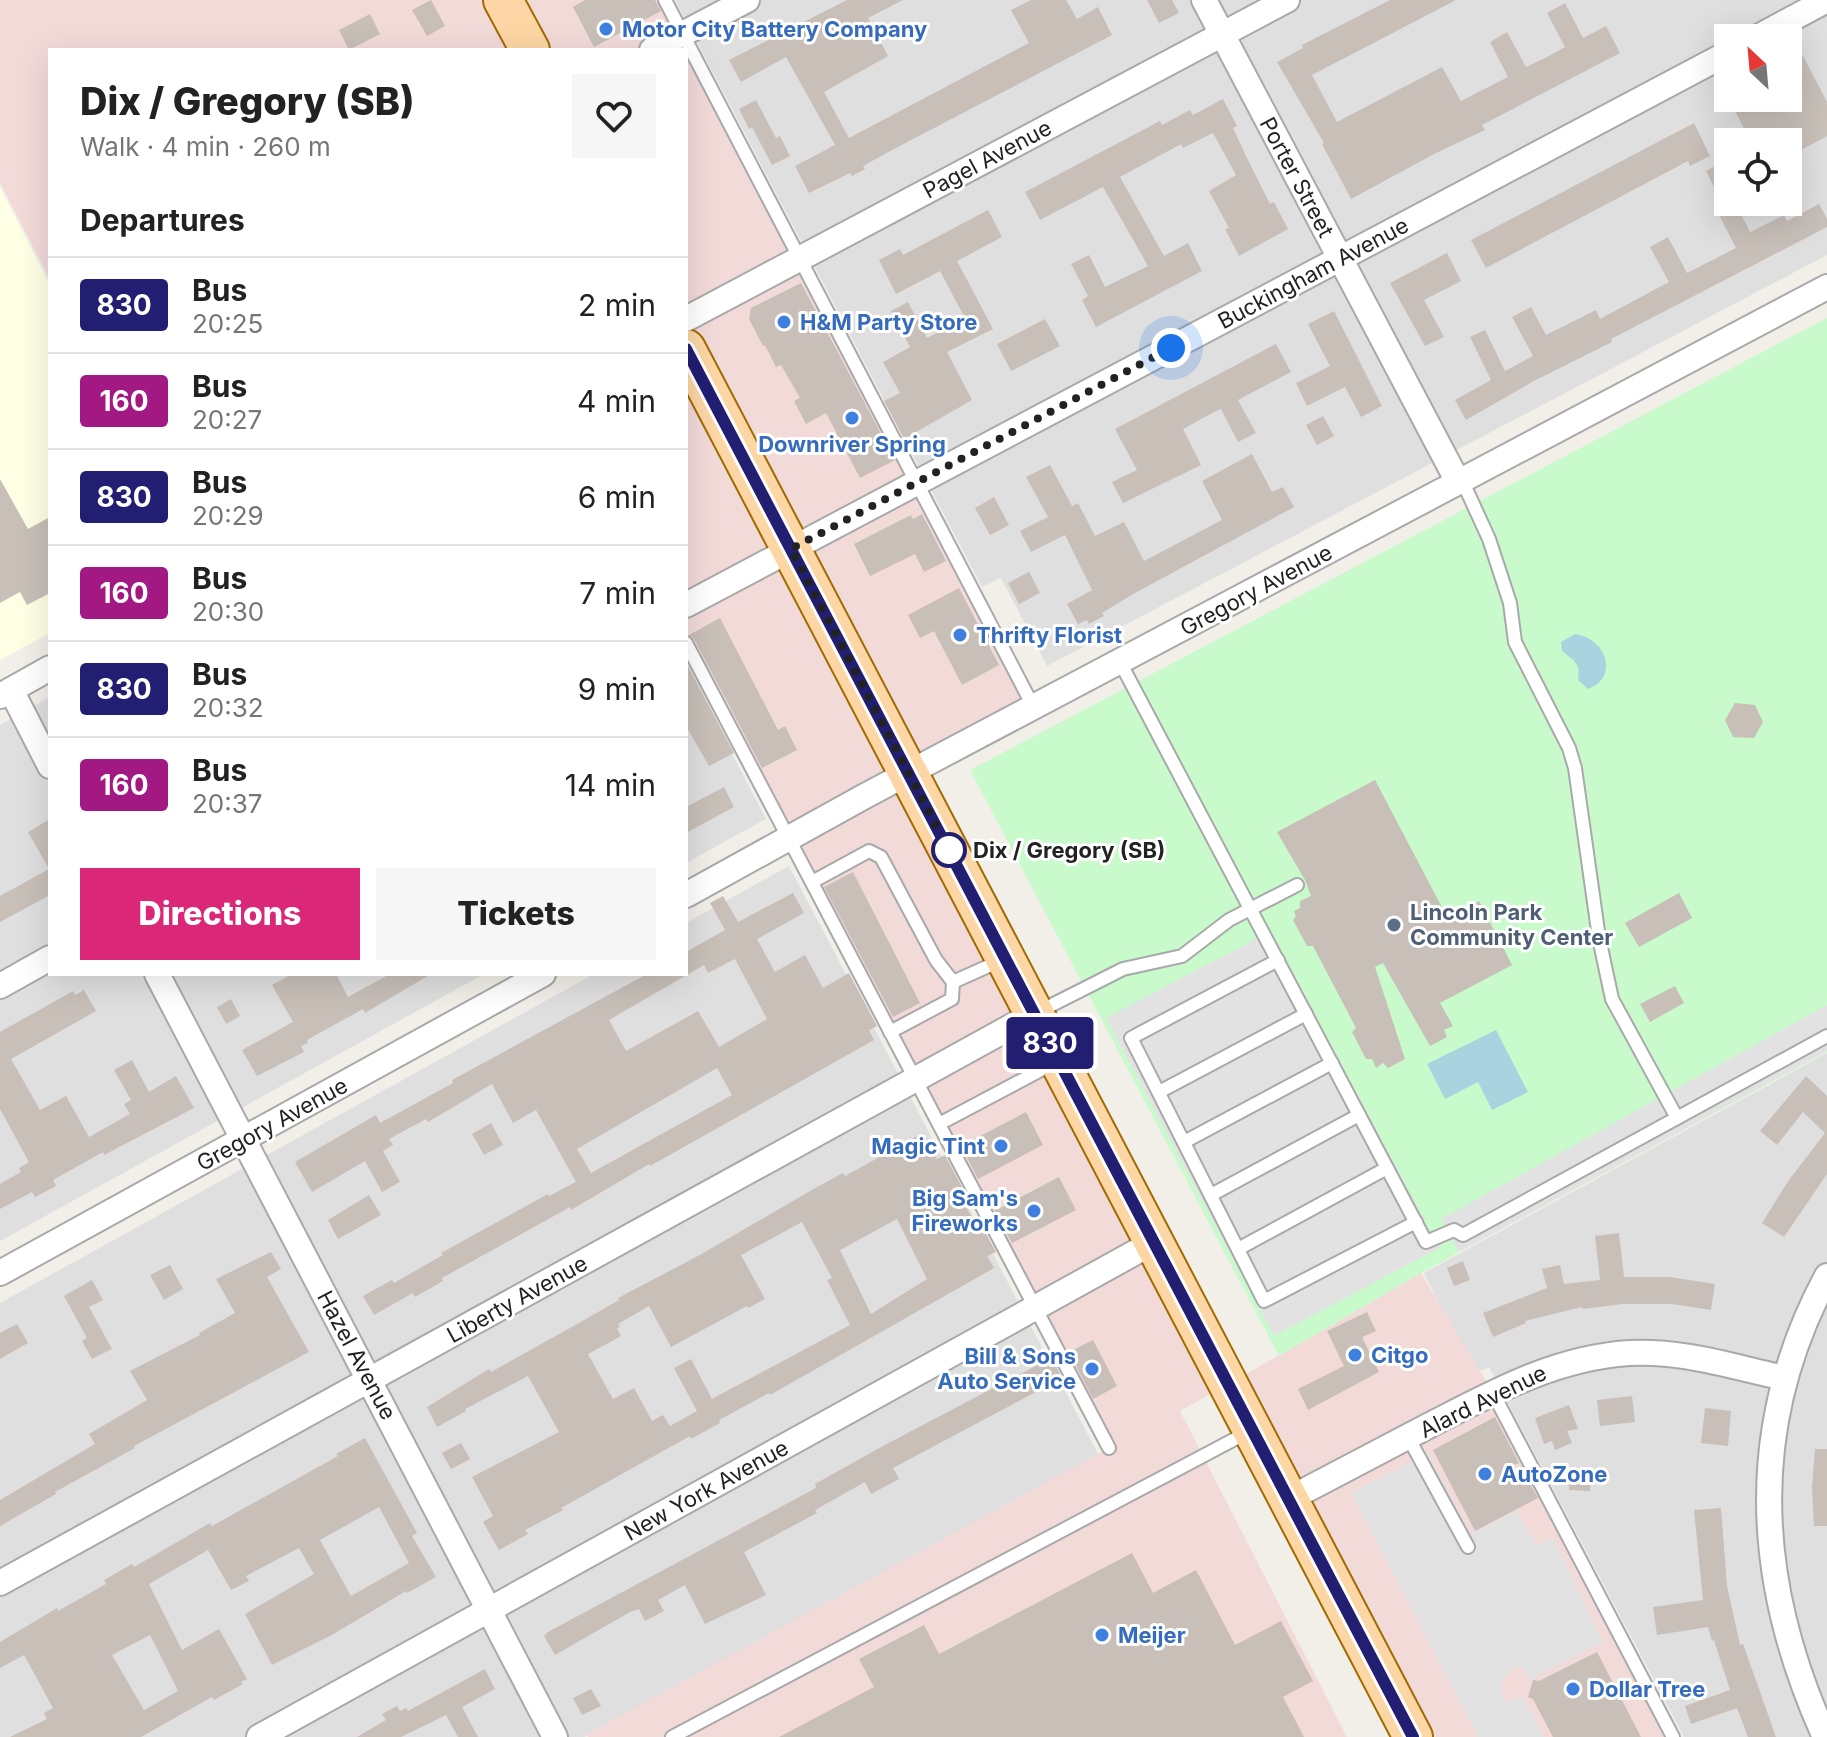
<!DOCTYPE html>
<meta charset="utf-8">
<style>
:root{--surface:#fff;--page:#f6f6f6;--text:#222;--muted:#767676;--line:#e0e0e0;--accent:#db2777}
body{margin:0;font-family:Inter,sans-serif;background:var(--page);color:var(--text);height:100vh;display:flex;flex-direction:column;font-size:30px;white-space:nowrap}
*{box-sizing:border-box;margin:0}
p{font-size:26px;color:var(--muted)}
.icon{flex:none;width:44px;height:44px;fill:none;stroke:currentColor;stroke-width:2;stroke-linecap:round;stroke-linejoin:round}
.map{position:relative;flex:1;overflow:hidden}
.details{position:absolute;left:48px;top:48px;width:640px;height:928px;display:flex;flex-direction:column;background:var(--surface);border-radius:0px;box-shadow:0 8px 32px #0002}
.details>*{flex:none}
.badge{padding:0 16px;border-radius:6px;font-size:28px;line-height:52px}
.needle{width:52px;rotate:334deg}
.controls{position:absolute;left:1714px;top:24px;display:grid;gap:16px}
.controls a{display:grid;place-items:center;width:88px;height:88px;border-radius:0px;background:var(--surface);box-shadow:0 8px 32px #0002;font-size:40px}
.you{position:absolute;width:40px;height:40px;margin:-20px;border:6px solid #fff;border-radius:50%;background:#1a73e8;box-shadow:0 0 0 12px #1a73e833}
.map>.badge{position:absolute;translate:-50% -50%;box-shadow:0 0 0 4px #fff}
h2{padding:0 32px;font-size:30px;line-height:72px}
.round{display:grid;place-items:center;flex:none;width:84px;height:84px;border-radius:0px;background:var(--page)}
.overview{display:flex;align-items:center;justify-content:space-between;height:136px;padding:0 32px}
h1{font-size:38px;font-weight:800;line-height:60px}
.cta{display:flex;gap:16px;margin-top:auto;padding:16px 32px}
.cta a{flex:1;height:92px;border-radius:0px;background:var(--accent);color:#fff;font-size:32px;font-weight:800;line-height:92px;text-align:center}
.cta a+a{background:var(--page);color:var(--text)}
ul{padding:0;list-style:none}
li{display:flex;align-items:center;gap:24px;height:96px;padding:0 32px;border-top:2px solid var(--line)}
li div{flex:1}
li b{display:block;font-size:30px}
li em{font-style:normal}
li .badge{min-width:88px;font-weight:700;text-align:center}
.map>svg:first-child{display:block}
</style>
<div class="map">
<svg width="1827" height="1737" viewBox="0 0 1827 1737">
<rect width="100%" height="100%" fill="#f2efe9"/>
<g fill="#e0dfdf" fill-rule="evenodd">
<path d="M675,0h1152v255l-780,411 -46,-88 -19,9zM1728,38h60v60h-60zM1728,142h60v60h-60z"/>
<path d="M686,666l80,153 -80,44z"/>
<path d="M50,697v277h434l-484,267v-516z"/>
<path d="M789,866l310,590 -515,281h-584v-434l594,-329h92v-51z"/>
<path d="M1827,1053v684h-143l-195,-370 -15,7 -50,-101z"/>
</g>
<path fill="#f2dad9" d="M0,0h665l369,708 -125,65 320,611 192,-111 72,120 180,344h-260l-185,-353 -48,27 167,326h-759l-1,-3 522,-286 -423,-805v-593h-636v230l-50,-97z"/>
<path fill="#ffffe5" d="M0,187l50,98v348l-50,27z"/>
<path fill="#c8facc" d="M1827,318v734l-406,221 -142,83 -309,-586z"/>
<g fill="#e2e2e2">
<path d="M1271,931l168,317 -165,88 -168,-318z"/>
<path d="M1827,1005v46l-368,201 -18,-33z"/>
<path d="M1428,1453l43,81 46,-23 19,35 17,-9 50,105 -73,38 -10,-15 -11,7 -5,7 -3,10 6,14 15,-7 22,41h-66l-127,-244z"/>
</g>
<g fill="#aad3df">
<path d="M1575,634c33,5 44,44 13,55l-10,-9c3,-17 -4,-19 -16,-29l-1,-9z"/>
<path d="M1496,1030l32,62 -36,18 -14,-28 -33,17 -18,-35z"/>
</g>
<g fill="#c7bfb8" fill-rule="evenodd">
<path d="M431,0l14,26 -18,10 -15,-26z"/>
<path d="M585,0h70l6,11 -67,36 -21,-40z"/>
<path d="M847,0h56l-35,18 20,38 -64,36 25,46 180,-95 -18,-33 20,-10h35l11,19 21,-12 14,28 -218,114 -31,17 2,3 -13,7 -2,-3 -41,20 -14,-27 40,-21 -49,-88 -45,25 -12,-22z"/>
<path d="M1147,0h25l7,13 -20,10z"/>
<path d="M1390,0h66l-144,75 25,47 105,-55 19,34 47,-24 -18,-35 17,-10 19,35 21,-10 18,-10 -18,-34 18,-10 18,35 23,-12 14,27 -138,72 3,5 -49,23 -85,46 -29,-55 2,-1 -47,-81 26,-14 -1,-3z"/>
<path d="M370,14l10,20 -31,16 -10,-20z"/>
<path d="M1803,56l24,46v34l-39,21v-15h-37l-20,-39 10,-5h47v-34z"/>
<path d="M1223,99l14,27 -4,2 12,26 25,50 4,-2 14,27 -49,27 -14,-27 4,-1 -20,-37 27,-16 -23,-42 -30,15 -2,-4 -61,33 44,79 24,-13 14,28 -106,56 -14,-27 6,-4 -17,-32 18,-9 16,32 43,-21 -45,-79 -63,33 -15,-28 135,-71 2,4 28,-15 3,5z"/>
<path d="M756,100l20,38 4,-2 10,20 -18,9 -20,-38 -3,2 -10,-20z"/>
<path d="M1694,123l16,33 -20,10 -2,-5 -202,107 -15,-28z"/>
<path d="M1723,162l5,9v34l7,-3 15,30 34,-17 3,6 32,-17 8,15v8l-216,112 1,3 -80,40 -66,38 -11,-20 36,-20 -21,-43 15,-7 20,41 28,-15 -21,-39 19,-10 15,28 50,-25 4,9 69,-37 -19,-35 18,-10 19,36 49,-25 -19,-37 7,-4 -18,-36z"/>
<path d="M988,210l14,27 -45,24 36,68 -46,23 25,48 -68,39 -20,-38 16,-8 -17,-31 27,-15 -19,-36 17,-9 19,36 38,-20 -25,-47 -44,23 -17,-34 21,-11 3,6z"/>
<path d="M1447,253l14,28 -37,19 20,37 -19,9 -35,-63z"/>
<path d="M801,283l94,177 -35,18 -34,-65 -20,11 -12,-23 6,-3 -19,-33 -5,2 -11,-22 -2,1 -14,-27 2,-11z"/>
<path d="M1334,311l48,95 -21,11 -16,-30 -38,19 -11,-23 34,-17 -22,-42z"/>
<path d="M1045,319l15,27 -49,25 -14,-27z"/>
<path d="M1276,344l15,28 -53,28 18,33 -18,9 -17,-33 -7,3 -31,17 18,36 -78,38 -11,-21 25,-12 -22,-41z"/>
<path d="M1323,416l11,20 -17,9 -11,-20z"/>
<path d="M1252,454l20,38 11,-5 11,20 -161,87 -31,19 2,3 -15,8 -2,-4 -9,4 -11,-20 25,-14 -27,-55 -34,17 -11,-21 28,-14 -22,-40 24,-12 22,41 6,-3 17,33 29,-14 20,39 78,-41 -20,-39z"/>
<path d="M0,479l28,50 22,-12v76l-23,12 -7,-13 -20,11z"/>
<path d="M994,497l15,28 -19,10 -15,-27z"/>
<path d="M922,514l24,47 -22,11 -9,-18 -45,22 -16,-32 57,-29 2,4z"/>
<path d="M1029,572l11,21 -21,11 -11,-21z"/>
<path d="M959,588l40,77 -37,20 -28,-54 -14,7 -12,-23z"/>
<path d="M720,618l58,112 7,-4 12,24 -35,18 -68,-129 -5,-4z"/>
<path d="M686,662l48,91 -25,13 -23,-40z"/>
<path d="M1735,703l20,2 8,17 -9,16 -21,-1 -8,-17z"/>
<path d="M1375,780l72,137 32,-16 33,64 -72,38 13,23 -9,4 3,7 -17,9 -47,-83 -8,4 30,92 -17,9 -5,-5 -7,5 -4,-9h-6l-14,-27 4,-4 -43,-82h-6l-14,-26 3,-4 -2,-5 6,-3v-7l11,-5 -6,-16 -28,-48z"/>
<path d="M724,787l10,20 -48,26v-26z"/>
<path d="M50,819v76l-50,27v-26l49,-27 -21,-37z"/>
<path d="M853,872l67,131 -27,14 -69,-130z"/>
<path d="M793,893l11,20 -47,26 18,33 30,-17 18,33 26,-15 28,53 -8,4 5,10 -224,126 -1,-2 -78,46 -1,-3 -128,71 1,3 -28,16 -2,-4 -39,22 -11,-19 29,-16 2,3 49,-28 -2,-2 107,-59 1,2 27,-14 -40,-72 -23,13 -21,-39 -64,38 -2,-3 -37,20 4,6 -10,6 17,31 -18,10 -17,-31 -53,31 -17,-30 81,-47 4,8 73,-40 -1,-3 195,-106h39v-22l39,-22 -15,-27 13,-7 15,26zM735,959l32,60 -48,28 -21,-36 -72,40 -17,-31 95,-55 4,8zM717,1068l15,27 -141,78 -14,-24z"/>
<path d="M1679,893l13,25 -53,29 -14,-24z"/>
<path d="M292,974h44l12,23 42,-23h41l-66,39 -2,-4 -56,31 1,3 -7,3 3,6 -47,24 -15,-26 51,-28 -21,-37z"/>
<path d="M1675,986l9,17 -34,19 -10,-18z"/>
<path d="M84,990l12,21 -85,48 29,51 26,-14 23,41 41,-23 -6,-10 7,-4 -17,-30 18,-10 17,32 27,-16 18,32 -90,47 -1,-3 -50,28 3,6 -21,11 -3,-5 -32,17v-25l21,-12 -2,-4 10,-6 -29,-53v-77l73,-41 2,4z"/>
<path d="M231,999l9,17 -14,8 -9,-17z"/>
<path d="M1806,1076l21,20v78l-43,63 -22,-14 27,-43 36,-47 -22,-21 -26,33 -17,-14z"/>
<path d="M1026,1112l17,33 -65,34 -17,-33z"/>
<path d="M491,1123l12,22 -19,10 -12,-21z"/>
<path d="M923,1133l14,26 8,-4 17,32 -5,3 17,31 4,-2 18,33 -9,4 7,12 -224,127 -1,-2 -50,27 1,3 -29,16 -1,-3 -129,72 2,2 -38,20 3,4 -29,16 -16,-28 10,-6 -21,-39 87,-45 -31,-56 -63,33 1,2 -29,16 -10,-20 62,-38 2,3 88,-49 40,-23 -1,-2 80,-42 119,-69 26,-14 2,3zM897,1219l30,60 -56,35 -31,-64zM802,1222l30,56 -5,2 23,45 -138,74 -21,-40 -17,9 23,43 -27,15 -7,-11 -11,6 -18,-33 -21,11 -25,-45 33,-18 -4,-8 3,-1 -2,-3 31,-18 22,41 76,-41 1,2 17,-9 -24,-44z"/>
<path d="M1059,1177l17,33 -64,33 -18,-32z"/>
<path d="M369,1195l12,20 -43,24 -10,-19z"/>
<path d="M1619,1233l5,44h46l45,7 -4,26 -39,-6h-49l-41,5v-2l-57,14 1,2 -33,14 -10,-24 64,-25 -5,-19 18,-4 4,19 36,-4 -5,-44z"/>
<path d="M271,1252l10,17 -14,8 42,75 -175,94 1,2 -80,44 1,2 -56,32v-26l95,-56 -6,-10 58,-34 -17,-29 70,-36 -1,-2 36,-20 -19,-34z"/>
<path d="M1463,1261l7,19 -16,6 -7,-18z"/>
<path d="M170,1265l13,24 -19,11 -14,-25z"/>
<path d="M92,1280l11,20 -14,7 23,42 -20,10 -10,-18 5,-3 -23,-42z"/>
<path d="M1367,1312l9,19 -14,6 17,35 -71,38 -10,-21 46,-23 -17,-35z"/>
<path d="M17,1324l11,19 -28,16v-26z"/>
<path d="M1093,1340l24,46 -24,13 -24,-47z"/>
<path d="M1053,1360l9,18 -169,90 6,11 -28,15 -6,-12 -50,28 2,3 -73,39 22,43 -61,29 -20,-39 -27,15 6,11 -19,10 -6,-12 -9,3 -75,43 -11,-19 4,-4 268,-144 -1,-4 66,-37 162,-85 1,3z"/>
<path d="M1632,1396l3,26 -35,4 -3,-26z"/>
<path d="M1569,1405l9,24 -11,2 5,12 -17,7 -3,-9 -8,3 -9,-26z"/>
<path d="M1705,1408l26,3 -3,35 -27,-3z"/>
<path d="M1495,1417l24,46 -14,5 17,1 16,29 -63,33 -42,-81z"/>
<path d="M365,1438l52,95 -5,3 24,41 -29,16 -1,-2 -76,45 -58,29 -27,-51 69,-40 -15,-26 -53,28 3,5 -18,9 -23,-40 -59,34 33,66 37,-21 28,50 -6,3 2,2 -29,16 -2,-3 -71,40h-131l37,-18 -3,-6 9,-5 -29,-53 -24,13v-26l57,-34 1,3 48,-27 -2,-4 28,-16 2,3 76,-44 2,3 126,-70 -2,-2zM379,1507l30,56 -58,33 -31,-56zM150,1635l28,56 -34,19 -32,-55z"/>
<path d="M461,1443l9,16 -19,10 -9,-16z"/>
<path d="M1815,1449h12v77h-13l-2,-39z"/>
<path d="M1569,1469h22l-1,22 -21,-1z"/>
<path d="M1721,1508l6,78 13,59 3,-1 33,93h-28l-11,-29 -46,16 -6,-18 45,-16 -16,-50 -2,1 -4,-14 -51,8 -4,-28 50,-7 -9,-90z"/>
<path d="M1132,1553l21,40 43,-23 39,75 46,-24 32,60 -30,16 21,40h-525l95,-50 -15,-28 65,-34 15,29z"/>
<path d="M1597,1652l44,85h-88l-20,-38 -5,-2 5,-17 6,1z"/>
<path d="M485,1669l10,20 -33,18 16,30h-20l-12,-22 -45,22h-44l29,-17 -4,-6 15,-8 3,5 6,-3 2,3z"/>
<path d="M591,1689l10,17 -19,9 -9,-17z"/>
</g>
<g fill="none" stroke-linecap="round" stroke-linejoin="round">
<g stroke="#a9a9a9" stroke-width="16">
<g id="service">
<path d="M665,0l369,708"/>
<path d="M1462,480l27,59 21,64 5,39 54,106 6,20 24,170 13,61 65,119"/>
<path d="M686,643l423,805"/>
<path d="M1120,662l306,580 28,-12 9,5 364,-199"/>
<path d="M812,882l57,-31 12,6 55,103 17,22 49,-22"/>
<path d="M1278,960l-147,78 133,263 152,-79"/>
<path d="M1036,1013l87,-44 59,-13 47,-36 68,-35"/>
<path d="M890,1032l62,-33 1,-17"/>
<path d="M1159,1092l147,-78"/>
<path d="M939,1124l117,-62"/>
<path d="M1184,1142l148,-79"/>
<path d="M1211,1195l148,-80"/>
<path d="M1238,1249l149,-81"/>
<path d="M1493,1393l180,344"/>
<path d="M1408,1437l60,110"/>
<path d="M672,1737l578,-306"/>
</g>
</g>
<g stroke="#a9a9a9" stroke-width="28">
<g id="minor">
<path d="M1204,0l254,482"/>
<path d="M1756,38l71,-38"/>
<path d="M652,50l95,-50"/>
<path d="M686,319l601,-319"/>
<path d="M686,605l1042,-552"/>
<path d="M11,690l39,76"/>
<path d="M0,696l50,-28"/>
<path d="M686,895l179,-99 962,-509"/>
<path d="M157,974l398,763"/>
<path d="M0,986l50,-28"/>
<path d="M0,1273l543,-299"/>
<path d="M1289,1499c47,-25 94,-49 141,-74 64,-33 125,-67 199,-72 54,-3 104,14 156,25"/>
<path d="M0,1583l1034,-569"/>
<path d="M259,1737l895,-495"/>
<path d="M1825,1737c-70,-154 -80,-309 2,-461"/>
</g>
</g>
<g stroke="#a06b00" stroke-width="42">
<g id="primary">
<path d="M503,0l27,50"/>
<path d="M686,349l727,1388"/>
</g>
</g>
<use href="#service" stroke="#fff" stroke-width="12"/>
<use href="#minor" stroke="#fff" stroke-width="24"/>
<use href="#primary" stroke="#fcd6a4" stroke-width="38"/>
</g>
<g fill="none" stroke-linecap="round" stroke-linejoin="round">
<g stroke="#fff" stroke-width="18">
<path id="line" d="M686,349l727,1388"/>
</g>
<use href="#line" stroke="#221e72" stroke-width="12"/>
<path stroke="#222" stroke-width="8" stroke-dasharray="0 14.4" d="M949,850l-158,-301 380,-201"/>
</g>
<g fill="#3f7fe0" stroke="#fff" stroke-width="3">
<circle cx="606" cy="29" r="8"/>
<circle cx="784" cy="322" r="8"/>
<circle cx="852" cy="418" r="8"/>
<circle cx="960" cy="635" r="8"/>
<circle cx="1001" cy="1146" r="8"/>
<circle cx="1034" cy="1211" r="8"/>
<circle cx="1355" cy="1355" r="8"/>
<circle cx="1092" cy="1369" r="8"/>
<circle cx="1485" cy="1474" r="8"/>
<circle cx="1102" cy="1635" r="8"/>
<circle cx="1573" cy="1689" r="8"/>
</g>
<circle fill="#fff" stroke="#221e72" stroke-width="4" cx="949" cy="850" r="16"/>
<circle fill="#5c6f8a" stroke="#fff" stroke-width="3" cx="1394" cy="925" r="8"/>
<g text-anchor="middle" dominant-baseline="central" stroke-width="6" stroke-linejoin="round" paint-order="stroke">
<g font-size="22" font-weight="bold" fill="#366cbe" stroke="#fff" text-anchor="start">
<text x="622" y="29">Motor City Battery Company</text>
<text x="800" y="322">H&amp;M Party Store</text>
<text x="852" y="444" text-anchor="middle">Downriver Spring</text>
<text x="976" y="635">Thrifty Florist</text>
<text x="985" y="1146" text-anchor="end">Magic Tint</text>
<text x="1018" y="1198" text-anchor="end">Big Sam's<tspan x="1018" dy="25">Fireworks</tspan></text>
<text x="1371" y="1355">Citgo</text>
<text x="1076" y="1356" text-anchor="end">Bill &amp; Sons<tspan x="1076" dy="25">Auto Service</tspan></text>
<text x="1501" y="1474">AutoZone</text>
<text x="1118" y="1635">Meijer</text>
<text x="1589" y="1689">Dollar Tree</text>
</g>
<g font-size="22" fill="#222" stroke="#fff">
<text transform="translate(987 159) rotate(-28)">Pagel Avenue</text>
<text transform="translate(1297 177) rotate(62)">Porter Street</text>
<text transform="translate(1313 273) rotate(-28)">Buckingham Avenue</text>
<text transform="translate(1256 590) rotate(-28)">Gregory Avenue</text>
<text transform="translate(272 1124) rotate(-29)">Gregory Avenue</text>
<text transform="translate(517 1299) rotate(-29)">Liberty Avenue</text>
<text transform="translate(357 1355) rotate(62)">Hazel Avenue</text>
<text transform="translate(1483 1401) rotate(-26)">Alard Avenue</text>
<text transform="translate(706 1490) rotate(-29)">New York Avenue</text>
</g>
<g font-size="22" font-weight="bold" fill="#222" stroke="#fff" text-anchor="start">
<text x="973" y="850">Dix / Gregory (SB)</text>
</g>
<g font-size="22" font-weight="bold" fill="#4e5e75" stroke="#fff" text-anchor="start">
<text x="1410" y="912">Lincoln Park<tspan x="1410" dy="25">Community Center</tspan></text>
</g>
</g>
</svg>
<div class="controls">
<a><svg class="needle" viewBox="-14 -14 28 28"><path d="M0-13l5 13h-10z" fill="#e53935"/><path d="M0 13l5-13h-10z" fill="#767676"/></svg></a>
<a><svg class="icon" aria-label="locate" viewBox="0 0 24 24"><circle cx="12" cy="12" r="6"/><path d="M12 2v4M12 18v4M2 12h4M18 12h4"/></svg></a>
</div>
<div class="you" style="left:1171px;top:348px"></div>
<b class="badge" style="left:1050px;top:1043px;background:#221e72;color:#fff">830</b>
<section class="details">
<div class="overview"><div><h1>Dix / Gregory (SB)</h1><p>Walk · 4 min · 260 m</p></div><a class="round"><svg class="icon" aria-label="heart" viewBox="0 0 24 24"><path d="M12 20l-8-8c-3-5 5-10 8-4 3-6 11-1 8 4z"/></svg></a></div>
<h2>Departures</h2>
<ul>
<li><span class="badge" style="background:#221e72;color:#fff">830</span><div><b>Bus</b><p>20:25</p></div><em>2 min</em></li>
<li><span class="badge" style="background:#a31984;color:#fff">160</span><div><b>Bus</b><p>20:27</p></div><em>4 min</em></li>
<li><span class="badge" style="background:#221e72;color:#fff">830</span><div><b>Bus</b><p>20:29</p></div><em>6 min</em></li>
<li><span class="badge" style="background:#a31984;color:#fff">160</span><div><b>Bus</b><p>20:30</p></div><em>7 min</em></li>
<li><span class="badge" style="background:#221e72;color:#fff">830</span><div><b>Bus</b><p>20:32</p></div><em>9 min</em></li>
<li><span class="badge" style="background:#a31984;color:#fff">160</span><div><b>Bus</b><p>20:37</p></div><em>14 min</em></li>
</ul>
<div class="cta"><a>Directions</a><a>Tickets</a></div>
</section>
</div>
